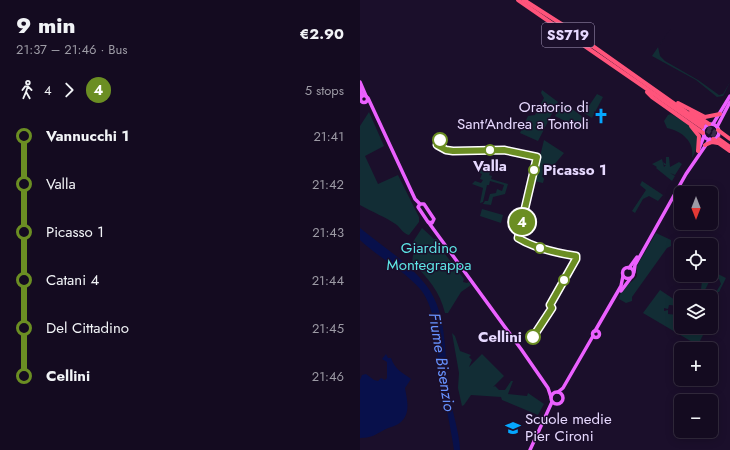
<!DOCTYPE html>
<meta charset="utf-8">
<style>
:root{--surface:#140b20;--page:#1d1429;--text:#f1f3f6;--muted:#9d9ba5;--line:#332b3e}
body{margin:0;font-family:Jost,sans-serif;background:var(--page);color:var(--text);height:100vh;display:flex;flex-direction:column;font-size:15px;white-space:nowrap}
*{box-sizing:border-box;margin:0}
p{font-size:13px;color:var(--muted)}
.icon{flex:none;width:22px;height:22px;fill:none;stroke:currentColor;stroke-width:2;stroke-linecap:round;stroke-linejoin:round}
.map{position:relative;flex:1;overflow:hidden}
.panel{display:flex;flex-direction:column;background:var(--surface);width:360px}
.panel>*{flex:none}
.badge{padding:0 8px;border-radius:13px;font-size:14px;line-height:26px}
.needle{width:26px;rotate:180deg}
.buttons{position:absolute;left:314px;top:186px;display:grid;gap:8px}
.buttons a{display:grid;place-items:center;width:44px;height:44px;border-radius:6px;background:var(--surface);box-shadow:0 2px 10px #0003,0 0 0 1px var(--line);font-size:20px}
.map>.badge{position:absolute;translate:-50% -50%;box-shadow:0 0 0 2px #fff}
.legs{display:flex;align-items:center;gap:6px;height:44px;padding:0 16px;font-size:13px}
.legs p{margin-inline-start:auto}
.head{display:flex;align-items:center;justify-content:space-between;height:68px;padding:0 16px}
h1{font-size:22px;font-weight:800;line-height:30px}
ul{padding:0 16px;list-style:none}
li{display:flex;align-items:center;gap:14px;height:48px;font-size:15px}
li i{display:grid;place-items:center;width:6px;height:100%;margin:0 5px;background:currentColor}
li i::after{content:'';width:10px;height:10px;margin:-5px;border:3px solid;border-radius:50%;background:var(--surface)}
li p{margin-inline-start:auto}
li:first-child i{background:linear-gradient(#0000 50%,currentColor 0)}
li:last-child i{background:linear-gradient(currentColor 50%,#0000 0)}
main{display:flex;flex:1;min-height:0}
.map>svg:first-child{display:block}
</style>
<main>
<section class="panel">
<div class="head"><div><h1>9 min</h1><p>21:37 – 21:46 · Bus</p></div><b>€2.90</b></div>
<div class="legs"><svg class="icon" aria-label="walk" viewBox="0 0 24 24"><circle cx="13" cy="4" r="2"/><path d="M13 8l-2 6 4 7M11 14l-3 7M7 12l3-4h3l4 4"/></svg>4<svg class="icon" aria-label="forward" viewBox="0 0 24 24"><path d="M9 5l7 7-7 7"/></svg><b class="badge" style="background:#6b8e23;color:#fff">4</b><p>5 stops</p></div>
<ul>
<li><i style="color:#6b8e23"></i><b>Vannucchi 1</b><p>21:41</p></li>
<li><i style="color:#6b8e23"></i><span>Valla</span><p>21:42</p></li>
<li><i style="color:#6b8e23"></i><span>Picasso 1</span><p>21:43</p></li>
<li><i style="color:#6b8e23"></i><span>Catani 4</span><p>21:44</p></li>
<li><i style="color:#6b8e23"></i><span>Del Cittadino</span><p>21:45</p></li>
<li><i style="color:#6b8e23"></i><b>Cellini</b><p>21:46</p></li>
</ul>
</section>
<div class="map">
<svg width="370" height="450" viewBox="0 0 370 450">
<rect width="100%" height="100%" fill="#1b0f2b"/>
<g fill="#122d35">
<path d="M305,0l-12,16 18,11v1l-13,19 2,9 5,5 33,19 21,15 4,-1 7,-12 -7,14 -6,1 -21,-17 -44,-24 19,-28v-1l-18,-11z"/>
<path d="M182,90l16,12 -20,39 -18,-8 8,-17 7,-1 9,-17 -3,-5z"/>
<path d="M237,94l6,3 -11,21 -8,-5z"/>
<path d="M205,104l25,18 -7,8 -28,-14 7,-11z"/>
<path d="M9,112l15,34 -19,10 13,28 20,-9 21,42v5l-10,13c-5,-1 -8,-6 -12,-10 -11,-8 -25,-13 -37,-20v-79z"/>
<path d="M311,114c22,12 35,20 21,44 3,-16 -10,-27 -25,-30l-3,-7 4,-6z"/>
<path d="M184,140l20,13 -11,13 -2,-1 -4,8 -2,-1 -3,4 2,3 -1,4 -9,-2z"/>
<path d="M306,157h3l1,10 9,-5 3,2 -7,11 -5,-2 5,3 -3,5 -16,-13 1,-1 -5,-3 10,-5 2,8 2,-2h-2l-1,-3 3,2z"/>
<path d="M121,168l10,3 -2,4 3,1 -1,3 17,5 -3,10 -12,3 -2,8 -8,-1 2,-3h3l2,-7 6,-1 1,-4 5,2 2,-6 -14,-4 -1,4h-2l-4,17 -3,1 3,-15 -11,-4 3,-3 6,2 2,-3 -3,-1 2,-5 -4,-2z"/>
<path d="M282,181l21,14 -5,6 -9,-5 -6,3 -8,14 -3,-2 14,-21 -6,-5z"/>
<path d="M122,209l21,6 -2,8 -21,-7z"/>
<path d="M62,228l12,11h3l10,12 -2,3 19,25 -1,3 4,1 2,-1 2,3 -10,7 -13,21h-3c-5,-21 -17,-36 -33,-50l2,-15 -3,-3z"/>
<path d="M296,233l15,7v6l-4,2 -35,49v4l-6,2 -7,-4c3,-15 11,-13 18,-23v-10z"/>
<path d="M352,271l14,7 -7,14h-3l5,-8 -2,-5 -4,-1 -5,2 -8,16 2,1h-4l2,-16 -4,-6h13z"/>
<path d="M300,290l15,10 6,1 -2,3 2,2 -12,-1 -1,4 -4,-1v3l4,-1v4l10,1 -1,-7h4l-1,10 -2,1h3v8h13l-3,3 2,2 4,-5h10l-8,16h-5l-51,-30z"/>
<path d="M92,333l3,3 5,15 11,4 -2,2 3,3 -3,7 13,-13 22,22 -11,11 2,-1 4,4h6l6,-9h2l-5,13 19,2 1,-3 16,11 -6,11 -36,-15 -1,-3 -30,-2 -7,10 -2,1 -4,-18 1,-15z"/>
</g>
<g fill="#08104b">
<path d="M0,228c22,18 48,34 66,57 24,31 17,76 24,112 3,18 9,34 10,53h-6c-4,-28 -11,-55 -15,-84 -4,-24 -2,-55 -18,-76 -17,-20 -42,-32 -61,-50z"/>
<path d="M26,354l2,4h3c4,12 11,14 20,21l-6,9c2,12 6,25 -4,34 -4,4 -12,5 -17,8 -9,5 -13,8 -24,8v-58l2,-5 4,-1 8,6 4,1 3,-3 4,2 2,-2v-16l-5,-3z"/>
</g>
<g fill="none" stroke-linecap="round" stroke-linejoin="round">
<g stroke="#3a2d4b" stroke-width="4" stroke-dasharray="4 2" stroke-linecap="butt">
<path d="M343,124l18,12"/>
<path d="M342,127l17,12"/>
</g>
<g stroke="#eb60ff" stroke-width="3.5">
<path d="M0,82l6,14"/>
<path d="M0,88l2,8"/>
<circle cx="4" cy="99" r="3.5"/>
<path d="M8,98l47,101 5,5h4l10,15 -2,4 -4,-1 -10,-15 2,-3"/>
<path d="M353,124l17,-28"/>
<circle cx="351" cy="132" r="8"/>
<path d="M357,127l13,-25"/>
<path d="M338,151l6,-15"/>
<path d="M69,223l92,126 27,39 3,9"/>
<circle cx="268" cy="273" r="5.5"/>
<path d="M269,268l8,-11"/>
<path d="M274,272l1,-7 51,-91 24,-35"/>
<path d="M261,291l9,-12"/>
<circle cx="236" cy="334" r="3.5"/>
<path d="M235,331l26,-45 2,-10"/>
<path d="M198,392l5,-4 30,-52"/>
<circle cx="197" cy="398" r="6"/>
<path d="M170,450l22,-48"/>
</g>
<g stroke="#ff547b" stroke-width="4">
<path d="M158,0l184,127"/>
<path d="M164,0l39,25 140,99"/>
<path d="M287,92l5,5 51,36"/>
<path d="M318,103l27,14 15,-3"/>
<path d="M331,112l18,12"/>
<path d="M331,126l8,10 -1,15"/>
<path d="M358,130l12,9"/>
<path d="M353,139l17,12"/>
<path d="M359,139l11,8"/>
<path d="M345,145l7,-3 6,1"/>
</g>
</g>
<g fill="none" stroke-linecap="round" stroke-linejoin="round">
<g stroke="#fff" stroke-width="9">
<path id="line-1" d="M80,140l-3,5 9,5 7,1 51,-1 33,7 -19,81c16,10 39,15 58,18v3l-26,46 2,3 -19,29"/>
</g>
<use href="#line-1" stroke="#6b8e23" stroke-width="6"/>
</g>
<defs>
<g id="church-bare" transform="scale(1.2)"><path d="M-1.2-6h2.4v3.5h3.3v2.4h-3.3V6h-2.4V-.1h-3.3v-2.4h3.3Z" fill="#05a7ff" stroke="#1b0f2b" stroke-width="2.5" paint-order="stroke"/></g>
<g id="school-bare" transform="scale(1.2)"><path d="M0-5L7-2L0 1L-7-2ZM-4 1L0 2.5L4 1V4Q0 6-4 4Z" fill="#05a7ff" stroke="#1b0f2b" stroke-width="2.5" paint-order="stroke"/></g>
</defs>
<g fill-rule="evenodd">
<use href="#church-bare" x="241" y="116"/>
<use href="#school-bare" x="153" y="428"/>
</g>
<g fill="#fff" stroke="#6b8e23" stroke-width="2">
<circle cx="80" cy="140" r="7"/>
<circle cx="130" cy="150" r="5"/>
<circle cx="174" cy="170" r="5"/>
<circle cx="180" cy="248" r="5"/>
<circle cx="204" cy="280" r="5"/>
<circle cx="173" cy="337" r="7"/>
</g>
<g text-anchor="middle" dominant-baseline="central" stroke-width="3" stroke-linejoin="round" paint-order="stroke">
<rect fill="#1b0f2b" stroke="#aa9cbf" stroke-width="1" x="182" y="23" width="52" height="24" rx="3"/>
<g font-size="14" font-weight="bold" fill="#e7d9ff">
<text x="208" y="35">SS719</text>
</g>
<g font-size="15" fill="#e7d9ff" stroke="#1b0f2b" text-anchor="end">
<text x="229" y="107">Oratorio di<tspan x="229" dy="17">Sant'Andrea a Tontoli</tspan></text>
<text x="165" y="419" text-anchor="start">Scuole medie<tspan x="165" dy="17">Pier Cironi</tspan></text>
</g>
<g font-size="15" font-weight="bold" fill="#e7d9ff" stroke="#1b0f2b">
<text x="130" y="166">Valla</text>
<text x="183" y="170" text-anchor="start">Picasso 1</text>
<text x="162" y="337" text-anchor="end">Cellini</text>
</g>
<g font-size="15" fill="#5ee6e6" stroke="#1b0f2b">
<text x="69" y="248">Giardino<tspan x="69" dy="17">Montegrappa</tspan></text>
</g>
<g font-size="16" font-style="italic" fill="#6792ff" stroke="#1b0f2b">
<text transform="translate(82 362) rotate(81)">Fiume Bisenzio</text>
</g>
</g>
</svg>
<div class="buttons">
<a><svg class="needle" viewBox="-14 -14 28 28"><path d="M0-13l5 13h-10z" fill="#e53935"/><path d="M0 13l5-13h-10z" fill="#9d9ba5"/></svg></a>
<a><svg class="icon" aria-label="locate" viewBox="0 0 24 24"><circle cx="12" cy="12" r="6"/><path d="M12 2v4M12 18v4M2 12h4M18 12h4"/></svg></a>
<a><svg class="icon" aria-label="layers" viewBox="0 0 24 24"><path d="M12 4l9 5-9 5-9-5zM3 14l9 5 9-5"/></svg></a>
<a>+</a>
<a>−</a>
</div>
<b class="badge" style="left:162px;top:222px;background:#6b8e23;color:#fff">4</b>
</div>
</main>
